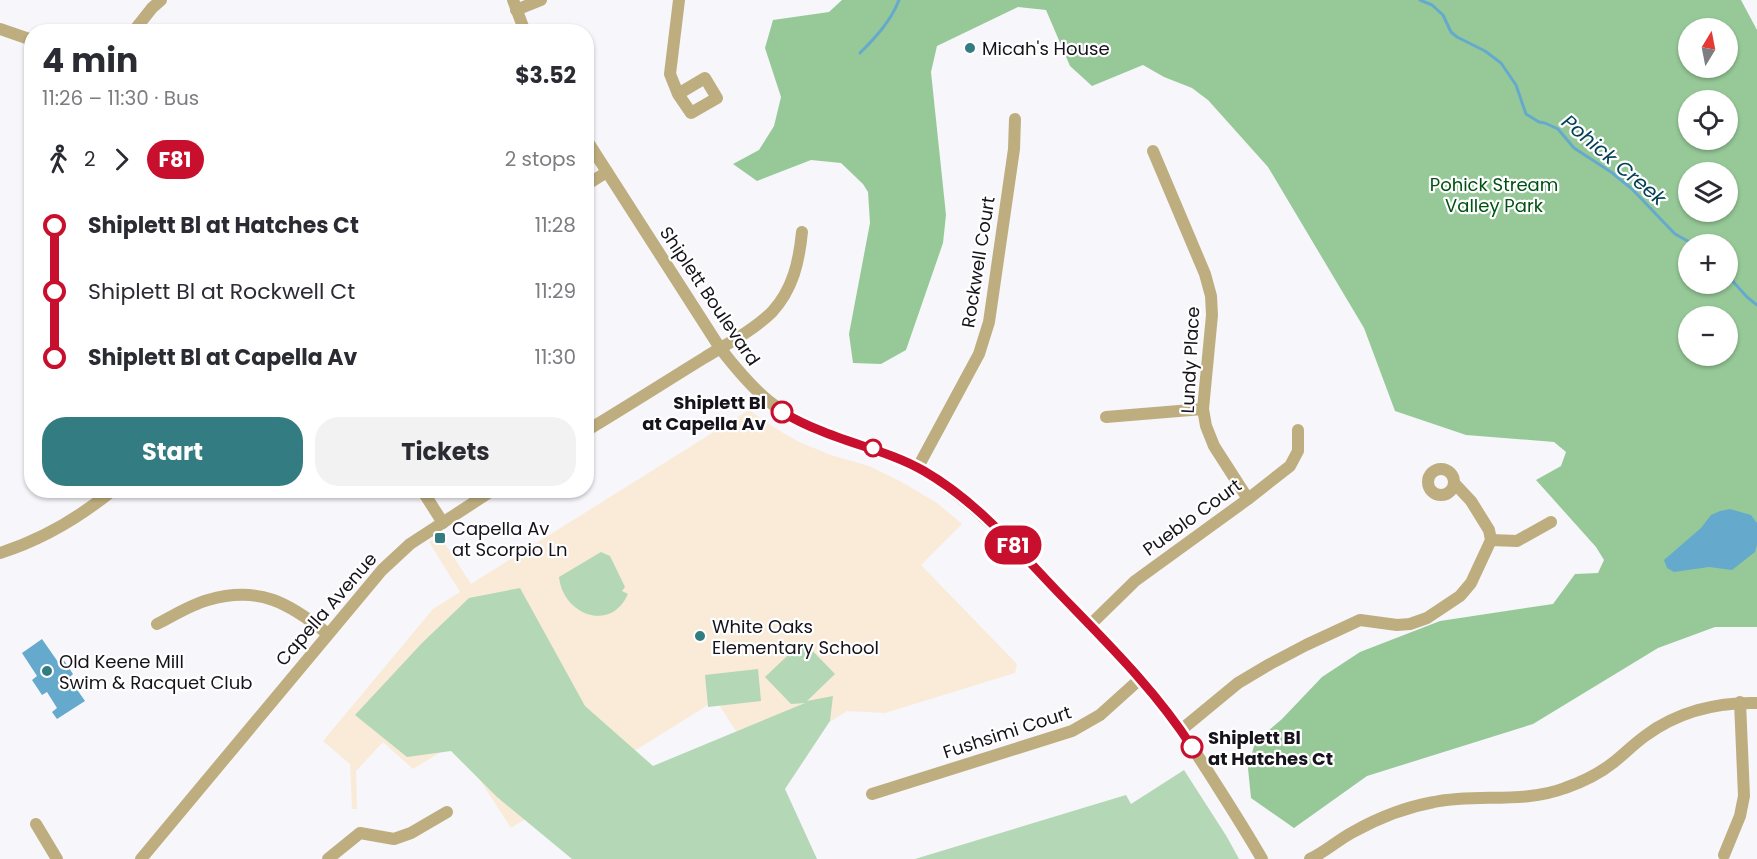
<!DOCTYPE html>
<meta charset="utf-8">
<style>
:root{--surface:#fff;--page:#f2f2f3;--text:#2b2b33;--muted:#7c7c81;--accent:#337c81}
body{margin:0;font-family:Poppins,sans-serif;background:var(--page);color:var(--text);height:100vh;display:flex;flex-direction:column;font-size:22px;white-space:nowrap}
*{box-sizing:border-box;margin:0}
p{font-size:20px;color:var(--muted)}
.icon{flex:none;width:33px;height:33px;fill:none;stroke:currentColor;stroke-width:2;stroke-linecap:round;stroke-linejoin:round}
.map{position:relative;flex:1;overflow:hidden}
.side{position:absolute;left:24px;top:24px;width:570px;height:474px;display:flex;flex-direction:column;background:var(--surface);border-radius:24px;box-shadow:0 2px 4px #0004}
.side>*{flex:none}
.badge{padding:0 12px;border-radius:20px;font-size:21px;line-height:39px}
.needle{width:39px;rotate:10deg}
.tools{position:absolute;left:1678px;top:18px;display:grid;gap:12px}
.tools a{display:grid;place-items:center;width:60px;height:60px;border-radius:50%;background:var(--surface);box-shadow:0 2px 4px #0004;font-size:30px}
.map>.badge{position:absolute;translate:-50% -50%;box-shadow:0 0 0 3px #fff}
.legs{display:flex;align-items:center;gap:9px;height:66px;padding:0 18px;font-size:20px}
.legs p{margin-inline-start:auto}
.head{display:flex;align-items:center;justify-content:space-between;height:102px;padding:0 18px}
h1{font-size:33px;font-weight:700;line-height:45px}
.action{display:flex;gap:12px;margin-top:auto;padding:12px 18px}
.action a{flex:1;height:69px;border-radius:24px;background:var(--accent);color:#fff;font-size:24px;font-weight:700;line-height:69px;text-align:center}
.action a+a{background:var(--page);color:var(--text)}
ul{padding:0 18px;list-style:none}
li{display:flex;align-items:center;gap:21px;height:66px;font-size:22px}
li i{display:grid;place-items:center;width:9px;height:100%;margin:0 8px;background:currentColor}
li i::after{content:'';width:15px;height:15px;margin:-8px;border:4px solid;border-radius:50%;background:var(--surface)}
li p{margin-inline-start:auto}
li:first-child i{background:linear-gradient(#0000 50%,currentColor 0)}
li:last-child i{background:linear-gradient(currentColor 50%,#0000 0)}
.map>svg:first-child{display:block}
</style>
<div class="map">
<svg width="1757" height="859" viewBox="0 0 1757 859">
<rect width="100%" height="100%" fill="#f7f6fb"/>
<path fill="#f9ebd7" d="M749,410l26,18 24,14 32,13 38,11 31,15 37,22 25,21 -41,41 96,99 -2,9 -130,40 -38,-2 -88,56 -43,-67 -205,128 -55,-85 -43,26 -30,-27 -27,29 1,38h-5l-2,-45 -27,-23 110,-132 27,-17 -31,-50 11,-6 31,48z"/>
<g fill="#b4d7b5">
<path d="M601,552l9,4 15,31 -3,4 6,3c-17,39 -65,21 -69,-17z"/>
<path d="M520,588l65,118 68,60 152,-63 -14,1 -26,-27 38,-36 32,33 -28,27 26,-5 -3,25 -45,68 32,70h98l211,-64 5,9 53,-34 43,67 12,22h-667l-75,-62 -46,-46 -44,6 -52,-42 67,-72 47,-45z"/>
<path d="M758,669l3,32 -53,6 -3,-32z"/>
</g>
<path fill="#97c998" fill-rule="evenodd" d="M842,0h899l16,30v597h-42l-57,21 -125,76 -166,52 -73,52 -43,-30 -3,-30 7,-26 27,-23 40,-42 38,-25 80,-31 113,-17 22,-30 23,-1 6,-13 -8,-13 -60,-67 25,-14 5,-14 -12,-10 -88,-7 -71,-24 -31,-83 -96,-161 -60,-67 -16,-12 -28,-11 -21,-12 -51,21 -22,-20 -24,-56 -28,-3 -81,39 -6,26 15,143 -3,28 -37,107 -25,14 -28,-1 -4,-29 21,-111 -2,-31 -5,-8 -22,-21 -30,-3 -54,21 -24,-17 26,-14 15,-24 7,-29 -16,-49 8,-28 56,-8zM1689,28h39v40h-39zM1689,100h39v40h-39zM1689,172h39v40h-39zM1689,244h39v40h-39zM1689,316h39v40h-39z"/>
<g fill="#65aacd">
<path d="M1730,509l21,6 6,8v22l-2,7 -23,18 -23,-3 -35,5 -7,-4 -3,-8 37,-32 10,-13 9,-4z"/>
<path d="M42,639l16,23 5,-3 10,15 -4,4 16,23 -28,18 -5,-7 5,-4 -10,-16 -5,3 -10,-15 5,-4 -15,-23z"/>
</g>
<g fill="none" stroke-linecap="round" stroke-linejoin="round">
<g stroke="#65aacd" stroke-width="3">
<path d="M1420,0l12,5 11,10 8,17 6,5 28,14 16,12 15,22 10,29 13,8 6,1 13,6 16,19 37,24 21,17 43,45 18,10"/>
<path d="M860,53c15,-15 31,-32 39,-53"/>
<path d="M1728,276l19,21 10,8"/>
</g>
<g stroke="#beae7f" stroke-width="12">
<path d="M513,0l12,32"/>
<path d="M516,10l25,-10"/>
<path d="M0,29l32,11"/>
<path d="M133,32l19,-24 9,-8"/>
<path d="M678,94l27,-16 12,20 -26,15 -13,-19 -8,-20 9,-74"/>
<path d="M586,139l134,209c34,44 59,69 112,87 33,12 68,19 97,39 47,31 85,72 124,113 36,37 75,75 108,116 17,21 31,44 46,67 19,30 38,59 55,89"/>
<path d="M1153,151l52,123 6,22 1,19 -9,94 3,17 8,20 34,53"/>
<path d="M31,184l1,-2"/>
<path d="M586,185l21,-13"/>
<path d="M1106,417l97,-8"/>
<path d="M586,431c40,-24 79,-49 118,-73 21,-13 50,-28 68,-46 21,-23 27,-50 30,-80"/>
<path d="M918,467l61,-113 10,-32 25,-173 1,-30"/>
<circle cx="1441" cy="482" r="13"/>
<path d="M422,490l21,33"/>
<path d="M1491,540l26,1 34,-19"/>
<path d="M0,553c41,-13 80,-36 113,-63"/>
<path d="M157,624c16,-8 33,-19 51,-24 51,-15 81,3 120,34"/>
<path d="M1090,625l45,-44 113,-82 42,-33 8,-15v-21"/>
<path d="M1181,730l57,-47 32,-19 36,-19 54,-25 37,5 13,-1 17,-6 33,-22 11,-13 20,-43 -2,-10 -18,-29 -16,-17"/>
<path d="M872,794l200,-63 28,-16 40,-36"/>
<path d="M36,824l21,35"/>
<path d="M1724,855l16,-39 4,-20 -4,-94"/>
<path d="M141,859l241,-289 28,-26 83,-54"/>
<path d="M328,859l32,-26 34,6 17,-6 36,-21"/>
<path d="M1310,859c15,-7 28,-19 43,-27 25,-14 53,-25 81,-30 43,-9 89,2 131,-14 17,-6 34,-14 49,-26 10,-8 20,-18 31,-26 32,-24 72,-34 112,-33"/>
</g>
</g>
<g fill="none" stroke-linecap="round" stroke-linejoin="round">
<g stroke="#fff" stroke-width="14">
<path id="line-1" d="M782,412c12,7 24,13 37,18 35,15 72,22 105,41 52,30 91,76 131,118 49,51 99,99 137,158"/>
</g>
<use href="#line-1" stroke="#c8102e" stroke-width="9"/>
</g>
<g fill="#337c81" stroke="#fff" stroke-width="2">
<circle cx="970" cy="48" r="6"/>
<rect x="434" y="532" width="12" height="12" rx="3"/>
<circle cx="700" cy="636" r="6"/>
<circle cx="47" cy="671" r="6"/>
</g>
<g fill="#fff" stroke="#c8102e" stroke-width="3">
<circle cx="782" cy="412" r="10"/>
<circle cx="873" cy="448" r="8"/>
<circle cx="1192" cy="747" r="10"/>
</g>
<g text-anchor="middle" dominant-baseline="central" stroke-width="4.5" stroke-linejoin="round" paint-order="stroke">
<g font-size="18" fill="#16131c" stroke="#fff" text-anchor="start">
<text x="982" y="48">Micah's House</text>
<text x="452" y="528">Capella Av<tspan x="452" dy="21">at Scorpio Ln</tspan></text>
<text x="712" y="626">White Oaks<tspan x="712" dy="21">Elementary School</tspan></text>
<text x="59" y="661">Old Keene Mill<tspan x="59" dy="21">Swim &amp; Racquet Club</tspan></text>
</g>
<g font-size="18" fill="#015113" stroke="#fff">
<text x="1494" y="184">Pohick Stream<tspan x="1494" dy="21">Valley Park</tspan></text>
</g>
<g font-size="18" fill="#16131c" stroke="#fff">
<text transform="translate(978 262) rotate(-81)">Rockwell Court</text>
<text transform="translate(710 296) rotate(56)">Shiplett Boulevard</text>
<text transform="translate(1190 360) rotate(-87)">Lundy Place</text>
<text transform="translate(1192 517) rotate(-36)">Pueblo Court</text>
<text transform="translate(326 609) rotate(-49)">Capella Avenue</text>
<text transform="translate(1007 732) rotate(-18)">Fushsimi Court</text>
</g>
<g font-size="18" font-weight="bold" fill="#16131c" stroke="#fff" text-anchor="end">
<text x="766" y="402">Shiplett Bl<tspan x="766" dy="21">at Capella Av</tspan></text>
<text x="1208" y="737" text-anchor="start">Shiplett Bl<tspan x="1208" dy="21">at Hatches Ct</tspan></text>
</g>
<g font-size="20" font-style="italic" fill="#023f57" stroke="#fff">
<text transform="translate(1614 160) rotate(40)">Pohick Creek</text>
</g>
</g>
</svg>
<div class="tools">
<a><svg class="needle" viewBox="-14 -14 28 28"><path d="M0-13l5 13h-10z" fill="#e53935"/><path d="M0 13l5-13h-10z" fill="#7c7c81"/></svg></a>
<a><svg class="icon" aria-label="locate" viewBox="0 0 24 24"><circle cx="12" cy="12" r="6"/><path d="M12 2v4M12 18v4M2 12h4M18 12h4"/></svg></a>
<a><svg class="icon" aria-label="layers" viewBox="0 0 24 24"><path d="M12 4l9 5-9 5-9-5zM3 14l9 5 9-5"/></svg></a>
<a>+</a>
<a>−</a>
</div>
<b class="badge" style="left:1013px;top:545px;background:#c8102e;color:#fff">F81</b>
<section class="side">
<div class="head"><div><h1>4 min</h1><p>11:26 – 11:30 · Bus</p></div><b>$3.52</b></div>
<div class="legs"><svg class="icon" aria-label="walk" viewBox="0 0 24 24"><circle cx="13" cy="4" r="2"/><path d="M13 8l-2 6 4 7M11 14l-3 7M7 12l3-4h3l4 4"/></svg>2<svg class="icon" aria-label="forward" viewBox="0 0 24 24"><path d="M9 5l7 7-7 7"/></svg><b class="badge" style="background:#c8102e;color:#fff">F81</b><p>2 stops</p></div>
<ul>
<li><i style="color:#c8102e"></i><b>Shiplett Bl at Hatches Ct</b><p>11:28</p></li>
<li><i style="color:#c8102e"></i><span>Shiplett Bl at Rockwell Ct</span><p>11:29</p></li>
<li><i style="color:#c8102e"></i><b>Shiplett Bl at Capella Av</b><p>11:30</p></li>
</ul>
<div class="action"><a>Start</a><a>Tickets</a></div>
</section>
</div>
